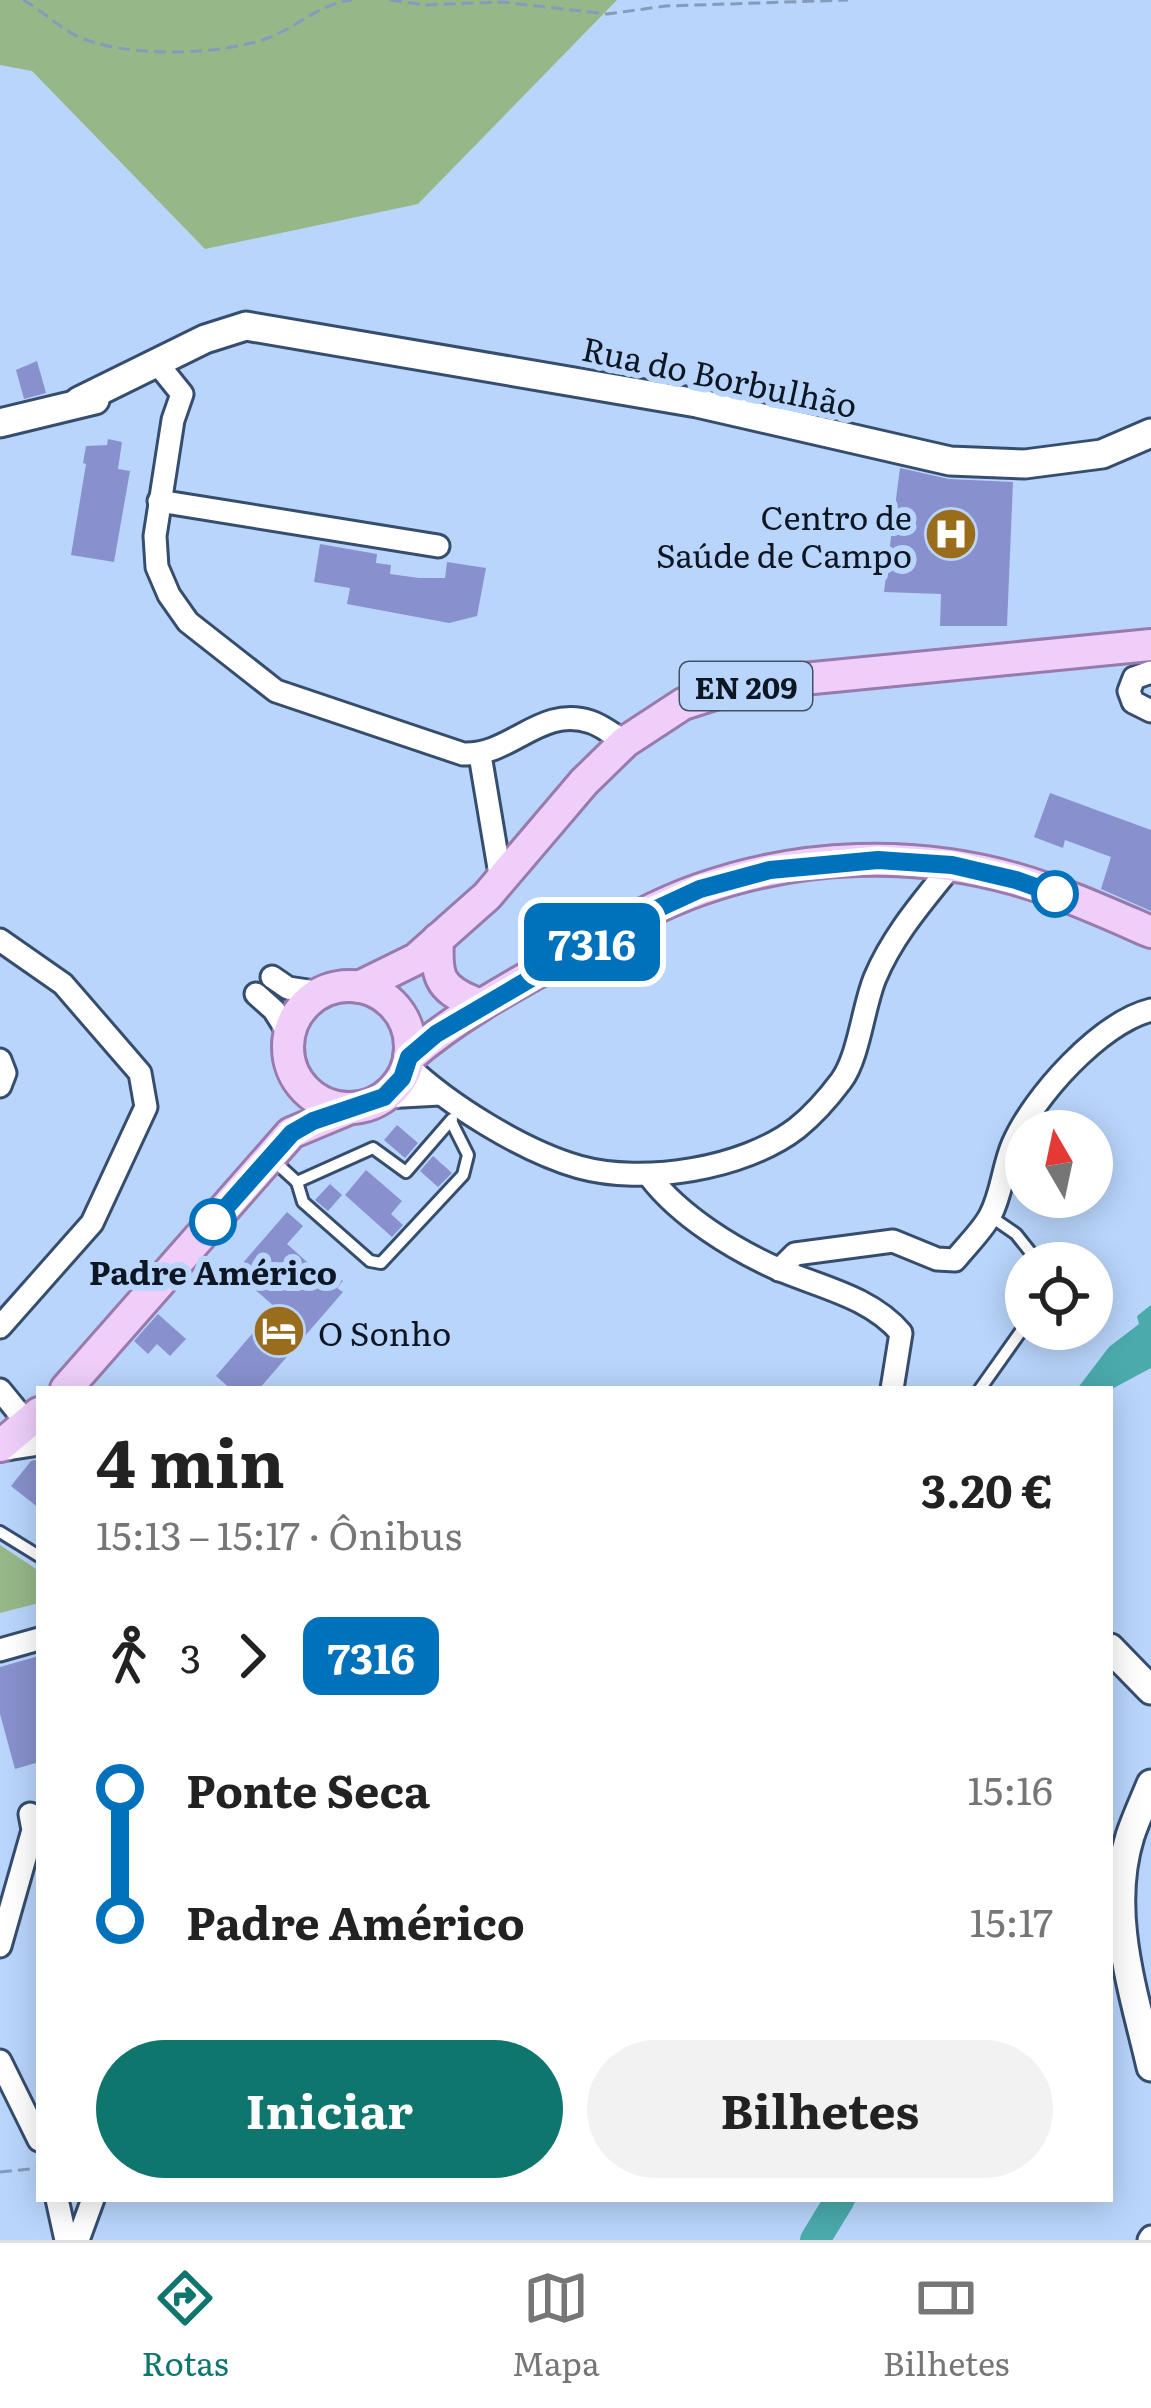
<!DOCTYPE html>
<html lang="pt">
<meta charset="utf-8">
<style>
:root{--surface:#fff;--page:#f2f2f2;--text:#222;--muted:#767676;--line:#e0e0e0;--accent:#0f766e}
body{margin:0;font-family:Literata,serif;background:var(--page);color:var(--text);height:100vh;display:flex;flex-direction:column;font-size:45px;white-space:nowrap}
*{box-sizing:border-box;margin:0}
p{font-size:39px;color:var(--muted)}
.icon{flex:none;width:66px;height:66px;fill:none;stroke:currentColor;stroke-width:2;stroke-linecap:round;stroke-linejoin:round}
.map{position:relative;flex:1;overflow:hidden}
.drawer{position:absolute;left:36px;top:1386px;width:1077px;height:816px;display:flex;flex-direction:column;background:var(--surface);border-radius:0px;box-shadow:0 6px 30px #0003}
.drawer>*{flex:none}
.badge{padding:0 24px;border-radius:18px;font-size:42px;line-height:78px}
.needle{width:78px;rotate:351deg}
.tools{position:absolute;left:1005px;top:1110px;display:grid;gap:24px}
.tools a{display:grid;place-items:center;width:108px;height:108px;border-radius:50%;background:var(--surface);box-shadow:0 6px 30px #0003;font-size:60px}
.map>.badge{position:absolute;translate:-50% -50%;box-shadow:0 0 0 6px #fff}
.legs{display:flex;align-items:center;gap:18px;height:132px;padding:0 60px;font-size:39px}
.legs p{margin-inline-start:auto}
.head{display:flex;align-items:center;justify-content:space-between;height:204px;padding:0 60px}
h1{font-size:66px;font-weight:700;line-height:90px}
.button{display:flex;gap:24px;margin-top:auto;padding:24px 60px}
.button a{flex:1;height:138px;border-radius:72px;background:var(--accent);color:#fff;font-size:48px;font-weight:700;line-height:138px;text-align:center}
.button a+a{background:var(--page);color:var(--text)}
ul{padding:0 60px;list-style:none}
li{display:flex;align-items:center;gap:42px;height:132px;font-size:45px}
li i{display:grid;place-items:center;width:18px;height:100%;margin:0 15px;background:currentColor}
li i::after{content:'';width:30px;height:30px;margin:-15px;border:9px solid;border-radius:50%;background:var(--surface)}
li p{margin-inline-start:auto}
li:first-child i{background:linear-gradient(#0000 50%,currentColor 0)}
li:last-child i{background:linear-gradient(currentColor 50%,#0000 0)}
.dock{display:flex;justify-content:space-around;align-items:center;height:168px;border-top:3px solid var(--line);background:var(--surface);font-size:33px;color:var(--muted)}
.dock a{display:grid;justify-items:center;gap:6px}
.dock .selected{color:var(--accent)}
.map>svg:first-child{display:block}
</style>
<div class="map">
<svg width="1151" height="2240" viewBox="0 0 1151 2240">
<rect width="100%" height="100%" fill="#b9d5fb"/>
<g fill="#96b889">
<path d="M0,0h617l-199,204 -213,45 -173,-178 -32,-6z"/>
<path d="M0,1545l39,26v32l-39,10z"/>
</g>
<path fill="#4aaaac" d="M1151,1305v63l-41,22 -33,-1 32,-42 30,-23 -2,-8z"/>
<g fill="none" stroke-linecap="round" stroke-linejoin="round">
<path stroke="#4aaaac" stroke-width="30" d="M815,2240l25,-41"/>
</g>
<g fill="#8891cd">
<path d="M37,361l9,32 -22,6 -8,-29z"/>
<path d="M108,439l14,3 -4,27 12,2 -16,91 -43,-7 15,-91 -3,-1 3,-17 21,-1z"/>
<path d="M900,468l49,11 64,3 -6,144h-67l1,-32 -57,-2z"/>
<path d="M320,544l57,10 -1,9 15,2 -1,9 29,4h26l2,-16 39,6 -9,48 -28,7 -102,-19 3,-16 -36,-6z"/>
<path d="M1050,793l101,37v81l-50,-22 10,-32 -46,-17 -2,8 -29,-11z"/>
<path d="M397,1125l21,18 -13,15 -21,-18z"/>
<path d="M433,1156l19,17 -14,14 -18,-16z"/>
<path d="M366,1170l36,31 -11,13 12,11 -11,12 -47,-42z"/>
<path d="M330,1184l12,11 -14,16 -13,-11z"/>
<path d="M287,1212l16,14 -16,18 29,26 6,-7 21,18 -6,7 6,4 -84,97h-28l-15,-13 59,-69 -40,-35z"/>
<path d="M158,1314l28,25 -16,17 -13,-12 -9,10 -14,-13z"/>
<path d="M39,1459v49l-28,-22 20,-25z"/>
<path d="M39,1656v106l-24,7 -15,-55v-47z"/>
</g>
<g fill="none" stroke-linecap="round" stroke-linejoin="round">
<g stroke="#364d6e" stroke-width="16">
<g id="lane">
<path d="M273,1160l24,22 76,-34 33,24 46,-53"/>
<path d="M297,1182l6,20 67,59 11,2 82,-88 5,-20 -17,-34"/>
<path d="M990,1216l26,18 23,29"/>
<path d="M980,1389l46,-65"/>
<path d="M0,1532l39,24"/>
</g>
</g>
<g stroke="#364d6e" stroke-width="27">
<g id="street">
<path d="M157,363l25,31 -9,26 -18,116 2,31 12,28 19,27 88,69 187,63c49,2 77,-49 128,-32 12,4 24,14 34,20"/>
<path d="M159,501l279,45"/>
<path d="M1151,672l-17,6 -5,13 4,11 18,9"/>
<path d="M480,755l21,125"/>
<path d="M0,940l63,44 77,89 6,34 -54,116 -92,104"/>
<path d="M272,977l16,11 33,5"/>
<path d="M256,994l18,16 15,24"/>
<path d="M0,1060l5,13 -5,13"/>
<path d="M407,1065c42,40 116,86 172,102 64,18 165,2 218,-39 15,-12 32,-31 44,-47 18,-24 22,-74 34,-103 18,-43 48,-77 77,-113"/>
<path d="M384,1097l56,-3"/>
<path d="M650,1177c30,39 83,72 128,92 42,18 93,28 123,64l-9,56"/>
<path d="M779,1270l16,-16 98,-13 44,18 18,1c11,-14 27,-29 35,-44 12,-22 13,-49 23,-72 21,-48 87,-121 138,-134"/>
<path d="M0,1390l27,33"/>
<path d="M0,1650l39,-11"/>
<path d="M0,1946l33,-116 -3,-16"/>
<path d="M0,2061l39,79"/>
<path d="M57,2199l9,41"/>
<path d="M78,2240l15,-41"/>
<path d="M1149,2240l2,-3"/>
</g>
</g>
<g stroke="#364d6e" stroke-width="33">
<g id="secondary">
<path d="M79,401l126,-62 41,-13 451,77 253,58 75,3 77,-10 49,-21"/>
<path d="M0,423l95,-23"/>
<path d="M0,1447l39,-6"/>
<path d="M1110,1648l41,42"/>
<path d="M1151,1784c-7,17 -15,34 -21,52 -24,77 4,157 21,231"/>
</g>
</g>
<g stroke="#997aad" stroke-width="36">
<g id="primary">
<path d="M438,939c-2,36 0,49 35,63"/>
<circle cx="349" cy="1047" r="61"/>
<path d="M359,987l57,-28 71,-63 97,-114 41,-40 58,-38 50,-16 60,-8 358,-35"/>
<path d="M409,1057c49,-42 105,-72 161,-103 42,-24 85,-49 131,-65 100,-35 212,-39 314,-10 46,13 92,34 136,53"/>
<path d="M66,1389l225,-256 60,-25"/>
<path d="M0,1446l39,-33"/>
</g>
</g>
<g stroke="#859bba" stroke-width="3" stroke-dasharray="12 6" stroke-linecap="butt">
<path d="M23,0c19,10 35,27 54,36 47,22 142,20 191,2 29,-11 53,-35 84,-38"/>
<path d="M390,0l35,5 77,-3 105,12 59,-8 182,-6"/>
<path d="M0,2172l39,-4"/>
</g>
<use href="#lane" stroke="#fff" stroke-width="10"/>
<use href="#street" stroke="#fff" stroke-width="21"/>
<use href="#secondary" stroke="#fff" stroke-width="27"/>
<use href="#primary" stroke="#efcffa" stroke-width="30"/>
</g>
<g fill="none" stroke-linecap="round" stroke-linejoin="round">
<g stroke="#fff" stroke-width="27">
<path id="line-1" d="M213,1222l79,-89 21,-12 71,-24 18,-19 7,-21 27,-23 186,-109 78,-36 70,-19 108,-10 74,5 64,15 39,14"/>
</g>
<use href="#line-1" stroke="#0072bc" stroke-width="18"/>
</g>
<defs>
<g id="hospital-disc" transform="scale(2.7)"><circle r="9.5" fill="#9a6d1c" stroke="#b9d5fb"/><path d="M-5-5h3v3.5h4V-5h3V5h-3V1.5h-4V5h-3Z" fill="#fff"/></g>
<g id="hotel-disc" transform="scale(2.7)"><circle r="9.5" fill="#9a6d1c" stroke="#b9d5fb"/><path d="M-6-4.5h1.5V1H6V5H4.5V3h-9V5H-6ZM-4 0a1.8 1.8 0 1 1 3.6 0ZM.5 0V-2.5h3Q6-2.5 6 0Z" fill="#fff"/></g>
</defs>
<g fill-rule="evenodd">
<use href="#hospital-disc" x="951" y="534"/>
<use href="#hotel-disc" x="279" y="1331"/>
</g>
<g fill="#fff" stroke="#0072bc" stroke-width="6">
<circle cx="1055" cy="894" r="21"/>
<circle cx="213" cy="1222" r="21"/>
</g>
<g text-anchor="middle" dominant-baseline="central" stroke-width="12" stroke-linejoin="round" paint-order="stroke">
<rect fill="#b9d5fb" stroke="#415064" stroke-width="3" x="680" y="662" width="132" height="48" rx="9"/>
<g font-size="30" font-weight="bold" fill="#0d1724">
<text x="746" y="686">EN 209</text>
</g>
<g font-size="33" fill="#0d1724" stroke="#b9d5fb">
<text transform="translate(720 375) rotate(12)">Rua do Borbulhão</text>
</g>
<g font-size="33" fill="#0d1724" stroke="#b9d5fb" text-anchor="end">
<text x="912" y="515">Centro de<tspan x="912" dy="38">Saúde de Campo</tspan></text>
<text x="318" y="1331" text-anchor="start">O Sonho</text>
</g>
<g font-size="33" font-weight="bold" fill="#0d1724" stroke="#b9d5fb">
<text x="213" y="1270">Padre Américo</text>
</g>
</g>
</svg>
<div class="tools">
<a><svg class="needle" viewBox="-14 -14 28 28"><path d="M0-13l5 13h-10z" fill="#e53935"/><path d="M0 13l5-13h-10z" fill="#767676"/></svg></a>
<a><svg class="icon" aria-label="locate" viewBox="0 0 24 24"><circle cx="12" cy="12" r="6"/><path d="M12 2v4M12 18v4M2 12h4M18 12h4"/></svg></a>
</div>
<b class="badge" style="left:592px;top:942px;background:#0072bc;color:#fff">7316</b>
<section class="drawer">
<div class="head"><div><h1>4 min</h1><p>15:13 – 15:17 · Ônibus</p></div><b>3.20 €</b></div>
<div class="legs"><svg class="icon" aria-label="walk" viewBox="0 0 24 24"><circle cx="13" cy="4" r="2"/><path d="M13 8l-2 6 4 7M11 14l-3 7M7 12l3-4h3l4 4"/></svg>3<svg class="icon" aria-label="forward" viewBox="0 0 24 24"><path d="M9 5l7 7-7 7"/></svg><b class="badge" style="background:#0072bc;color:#fff">7316</b></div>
<ul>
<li><i style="color:#0072bc"></i><b>Ponte Seca</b><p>15:16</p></li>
<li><i style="color:#0072bc"></i><b>Padre Américo</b><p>15:17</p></li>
</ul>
<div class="button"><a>Iniciar</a><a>Bilhetes</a></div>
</section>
</div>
<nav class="dock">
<a class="selected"><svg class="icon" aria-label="directions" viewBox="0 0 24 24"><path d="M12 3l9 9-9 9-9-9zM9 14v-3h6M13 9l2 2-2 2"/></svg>Rotas</a>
<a><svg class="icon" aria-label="map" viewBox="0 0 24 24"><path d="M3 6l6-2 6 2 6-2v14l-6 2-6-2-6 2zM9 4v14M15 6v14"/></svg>Mapa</a>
<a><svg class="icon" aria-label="tickets" viewBox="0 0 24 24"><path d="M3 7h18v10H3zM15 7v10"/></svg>Bilhetes</a>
</nav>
